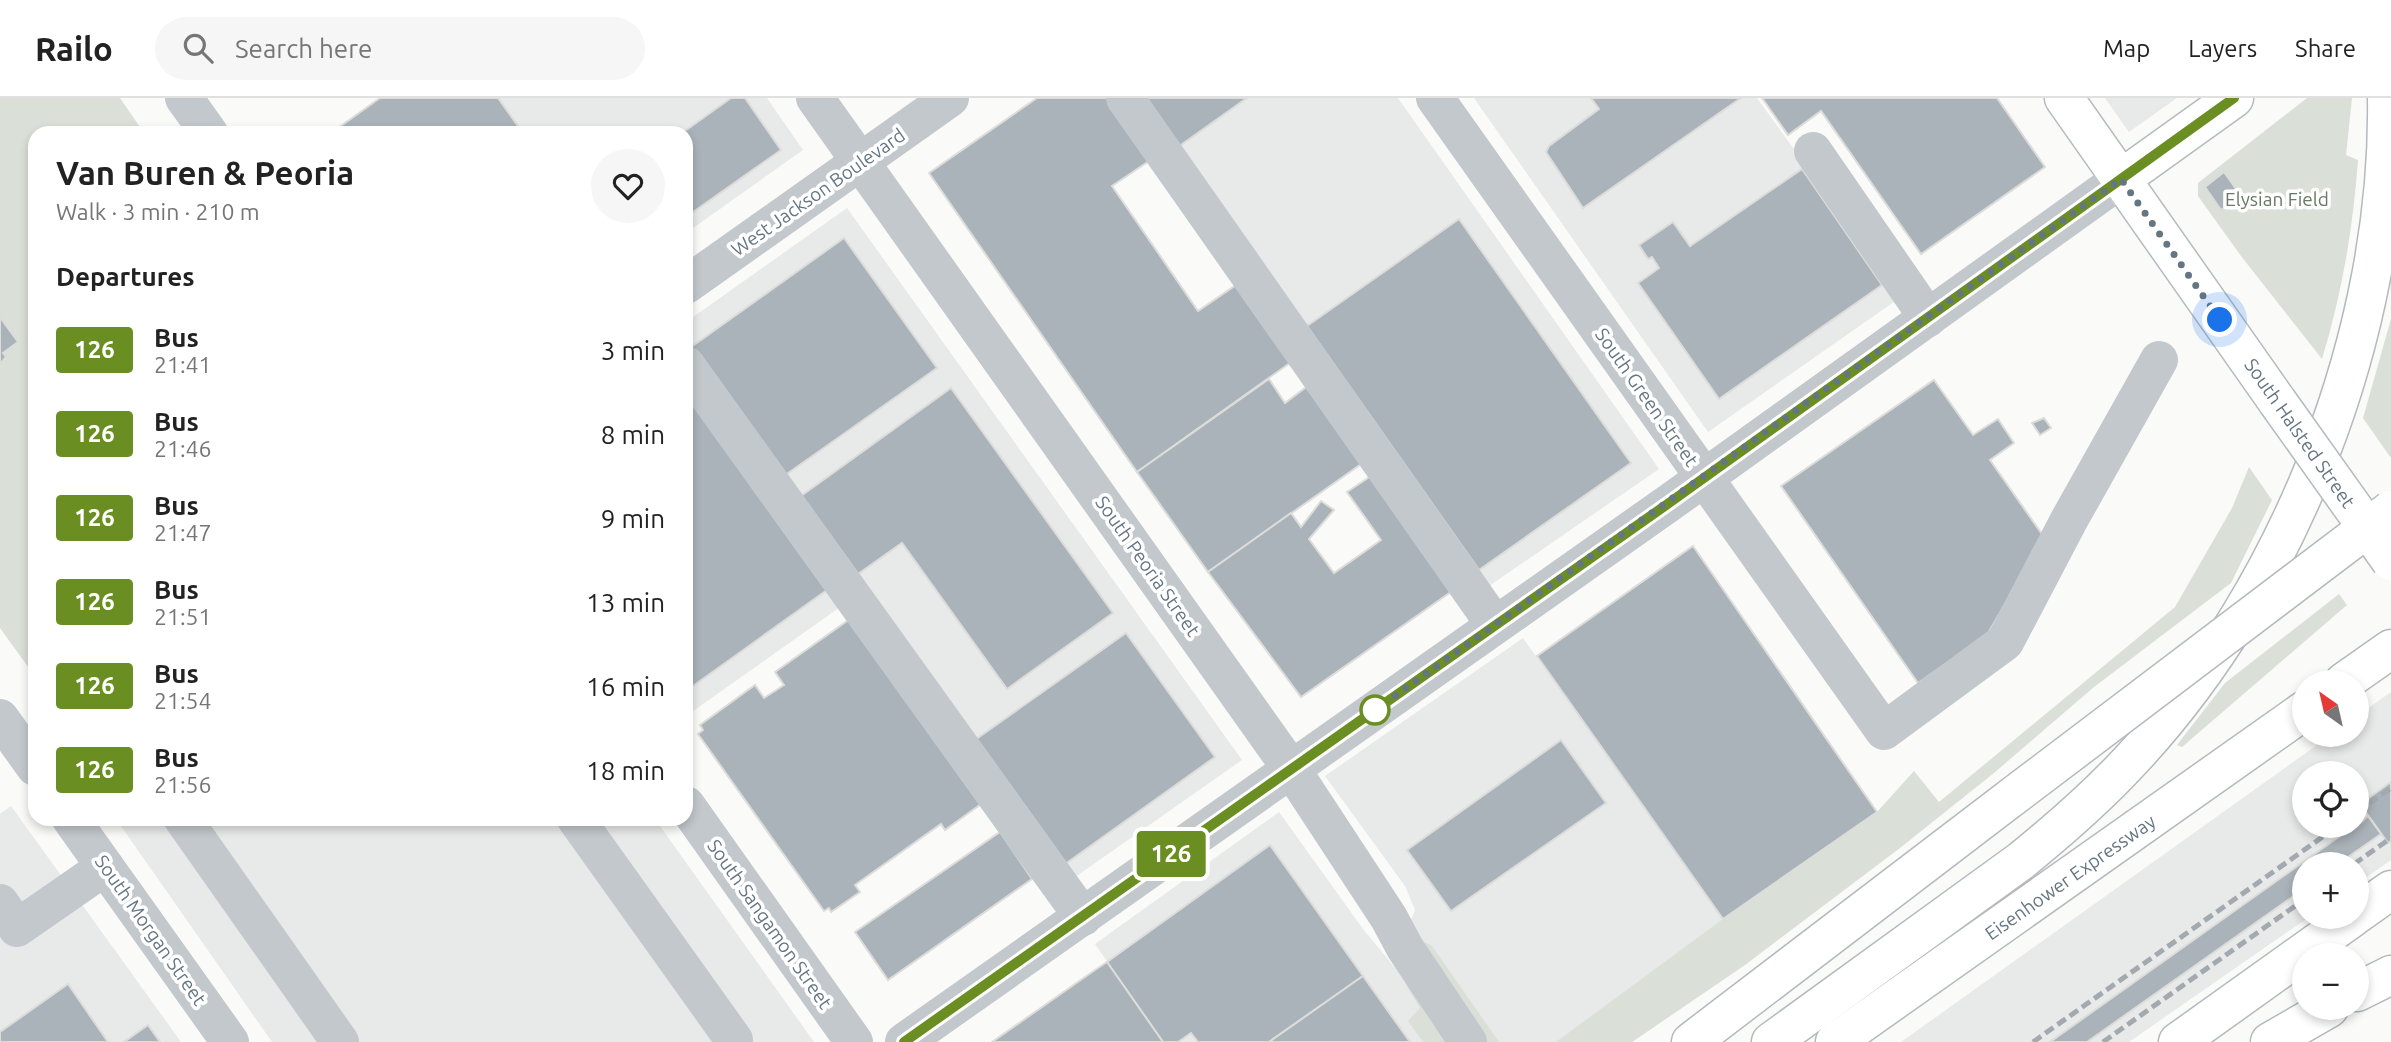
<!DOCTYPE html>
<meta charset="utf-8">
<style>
:root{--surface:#fff;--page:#f6f6f6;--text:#222;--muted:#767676;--line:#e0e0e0}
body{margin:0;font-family:Ubuntu,sans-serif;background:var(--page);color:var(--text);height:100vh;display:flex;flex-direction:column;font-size:26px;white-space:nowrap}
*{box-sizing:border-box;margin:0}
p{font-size:23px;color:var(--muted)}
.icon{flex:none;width:38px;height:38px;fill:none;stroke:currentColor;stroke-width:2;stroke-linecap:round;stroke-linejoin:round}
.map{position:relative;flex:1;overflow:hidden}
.details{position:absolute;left:28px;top:28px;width:665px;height:700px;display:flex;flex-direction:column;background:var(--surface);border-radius:21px;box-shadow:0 4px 10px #0003}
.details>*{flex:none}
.badge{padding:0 14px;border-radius:5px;font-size:24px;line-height:46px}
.needle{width:46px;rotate:326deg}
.tools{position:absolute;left:2292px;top:572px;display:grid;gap:14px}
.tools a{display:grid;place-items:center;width:77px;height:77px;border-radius:50%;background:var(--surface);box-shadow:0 4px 10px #0003;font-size:35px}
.you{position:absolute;width:35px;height:35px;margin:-18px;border:5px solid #fff;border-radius:50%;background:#1a73e8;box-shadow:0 0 0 10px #1a73e833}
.map>.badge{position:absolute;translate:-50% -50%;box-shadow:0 0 0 4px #fff}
h2{padding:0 28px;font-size:26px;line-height:63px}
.round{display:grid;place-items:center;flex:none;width:74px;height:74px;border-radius:37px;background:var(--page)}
.summary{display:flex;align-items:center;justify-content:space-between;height:119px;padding:0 28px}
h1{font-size:33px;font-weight:700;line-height:52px}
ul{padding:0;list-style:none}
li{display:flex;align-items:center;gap:21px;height:84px;padding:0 28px}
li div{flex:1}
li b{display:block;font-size:26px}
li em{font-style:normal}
li .badge{min-width:77px;font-weight:700;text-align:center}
header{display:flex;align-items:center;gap:42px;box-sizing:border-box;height:98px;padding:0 35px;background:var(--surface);border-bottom:2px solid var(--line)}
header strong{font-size:33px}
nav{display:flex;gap:38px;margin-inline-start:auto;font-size:24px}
.search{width:490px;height:63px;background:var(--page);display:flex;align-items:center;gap:18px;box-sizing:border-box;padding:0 24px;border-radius:38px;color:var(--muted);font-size:26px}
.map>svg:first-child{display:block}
</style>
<header>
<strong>Railo</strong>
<div class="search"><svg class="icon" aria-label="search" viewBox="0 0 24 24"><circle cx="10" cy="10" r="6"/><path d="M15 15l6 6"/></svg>Search here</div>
<nav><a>Map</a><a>Layers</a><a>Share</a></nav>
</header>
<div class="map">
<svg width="2391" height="944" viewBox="0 0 2391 944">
<rect width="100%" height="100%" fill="#fafaf8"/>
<g fill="#e8e9e9" fill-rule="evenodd">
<path d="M498,0h269l36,52 -117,83v-100h-163z"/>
<path d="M1130,0h268l261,371 -183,126z"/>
<path d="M1474,0h283l144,199 -193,135z"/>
<path d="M2105,0h72l-48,34z"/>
<path d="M847,110l395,552 -181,127 -208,-289 -167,118v-394z"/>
<path d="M1523,540l230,321 -121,83h-146l-80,-110 9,-22 -10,-24 -80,-110z"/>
<path d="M2391,594v168l-34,24v-20h-52v53h4l-180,125h-228l430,-307h26v-19zM2305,676h52v52h-52z"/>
<path d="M11,708l170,236h-181v-228z"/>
<path d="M1279,714l84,117 44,53 43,60h-287l-68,-98z"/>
<path d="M116,721h539l159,223h-542z"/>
</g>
<g fill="#dadfd7">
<path d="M0,0h120l24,35h-109l-1,542 -34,-47z"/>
<path d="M2307,0h45l-6,57 12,5c-5,69 -16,133 -36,199l-81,-103 -43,-60v-13z"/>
<path d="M2391,221v139l-28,-40z"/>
<path d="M2249,369l23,33 -41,83 -137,104 -100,86 -94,75 -155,117 -113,77h-76l167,-123 154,-107 37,-41 25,31 236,-195 57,-99z"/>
<path d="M2339,496l8,11 -165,142 -5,-2 48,-62z"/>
<path d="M1421,844l6,1 5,3 67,96h-13z"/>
<path d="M1407,884l43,60h-27l-15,-21 12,-13 -15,-25z"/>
</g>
<g fill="#aab3b9" stroke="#dcdcda" stroke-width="2">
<path d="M380,0h118l25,35h-192z"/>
<path d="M731,0h14l36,52 -95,67v-84h-4z"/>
<path d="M1037,0h73l42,61 -40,27 86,125 41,-28 55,77 -157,112 -208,-299z"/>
<path d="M1143,0h104l-69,49z"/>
<path d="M1591,0h150l-158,110 -37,-56 3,-6 50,-37z"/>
<path d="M1762,0h235l48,69 -124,87 -100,-143 -33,24z"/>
<path d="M1802,71l80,116 -163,114 -81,-116 21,-15 -7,-11 -4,2 -9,-14 34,-23 17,24z"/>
<path d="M2224,74l17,24 -20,14 -16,-23z"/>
<path d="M1459,121l172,244 -152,107 -172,-244z"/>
<path d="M844,140l93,130 -153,108 -97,-126z"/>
<path d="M0,219l18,25 -15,11 3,4 -6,7z"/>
<path d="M1269,281l16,24 24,-18 55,77 -156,110 -71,-100z"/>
<path d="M1934,282l39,55 25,-16 16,24 -24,17 54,77 -57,98 -69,48 -137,-197z"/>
<path d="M951,290l162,225 -106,76 -105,-146 -44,31 -57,-78z"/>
<path d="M686,294l141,198 -141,101z"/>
<path d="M2044,320l7,10 -11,7 -8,-12z"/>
<path d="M1374,376l81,115 -154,108 -93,-125 83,-59 10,14 20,-26 13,9 -25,29 25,34 47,-33 -34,-48z"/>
<path d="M1693,448l184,266 -154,107 -186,-263z"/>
<path d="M850,521l131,185 -36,26 -4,-6 -86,61 5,7 -29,20 -2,-4 -5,3 -126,-177 5,-4 -3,-5 55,-40 9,13 20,-13 -9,-13z"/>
<path d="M1126,535l89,124 -154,110 -89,-125z"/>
<path d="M1561,642l45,63 -155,108 -44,-61z"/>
<path d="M2391,684v59l-3,2 -28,-39z"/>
<path d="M2368,718l13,18 -43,30h-33v24l-218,154h-37l304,-216h3z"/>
<path d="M1000,734l32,47 -144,101 -33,-48z"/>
<path d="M1270,747l93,131 -94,66h-71l-7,-9 -13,9h-15l-56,-80z"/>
<path d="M1107,864l56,80h-171l103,-72z"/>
<path d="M1363,878l47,66h-141z"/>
<path d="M68,886l40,58h-108v-10z"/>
<path d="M148,927l12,17h-36z"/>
</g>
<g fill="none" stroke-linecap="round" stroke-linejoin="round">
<g stroke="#b5babe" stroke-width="41">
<g id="major">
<path d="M2064,0l213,303"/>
<path d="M2121,81l113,-81"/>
</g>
</g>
<g stroke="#b4b9bd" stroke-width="41">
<g id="highway">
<path d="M2344,584l47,-33"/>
<path d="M2357,816l34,-24"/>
<path d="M2357,894l34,-17"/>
<path d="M1691,944l321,-245"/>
<path d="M1771,944l251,-182c38,-31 76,-64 109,-100 160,-171 260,-429 256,-662"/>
<path d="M1835,944l470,-332"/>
<path d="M2178,944l175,-125"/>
<path d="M2270,944l59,-34"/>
</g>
</g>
<g stroke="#c3c8cc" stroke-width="38">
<path d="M184,0l25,35"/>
<path d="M815,0l477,672 97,148 16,30 63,94"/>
<path d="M1125,0l370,527"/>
<path d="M1435,0l449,633 121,-89 64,-122 90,-160"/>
<path d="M1813,53l115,167"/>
<path d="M686,187l264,-187"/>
<path d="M686,267l397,552"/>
<path d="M0,620l35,49"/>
<path d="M686,707l168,237"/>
<path d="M71,721l159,223"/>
<path d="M183,721l157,223"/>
<path d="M576,721l158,221 -2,2"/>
<path d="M0,805l17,25 88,-61"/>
<path d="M904,944l765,-539 452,-324"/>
</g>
<use href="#major" stroke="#fff" stroke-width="38"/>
<use href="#highway" stroke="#fff" stroke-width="38"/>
<g stroke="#a2aab0" stroke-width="5" stroke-dasharray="10 5" stroke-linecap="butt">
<path d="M2357,714l34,-24"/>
<path d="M2354,766l37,-26"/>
<path d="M2033,944l305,-216"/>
<path d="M2103,944l202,-143"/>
</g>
<g stroke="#b5babe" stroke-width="41" stroke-linecap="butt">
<path id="major-bridge" d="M2277,303l114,160"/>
</g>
<g stroke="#b4b9bd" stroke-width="41" stroke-linecap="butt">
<path id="highway-bridge" d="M2012,699l379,-287"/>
</g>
<use href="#major-bridge" stroke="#fff" stroke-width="38"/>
<use href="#highway-bridge" stroke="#fff" stroke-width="38"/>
</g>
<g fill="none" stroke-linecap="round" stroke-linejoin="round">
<g stroke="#fff" stroke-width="16">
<path id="line" d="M904,944l765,-539 565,-405"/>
</g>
<use href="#line" stroke="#6b8e23" stroke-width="10"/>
<path stroke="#657683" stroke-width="7" stroke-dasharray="0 12.6" d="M1375,612l746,-531 99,141"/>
</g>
<circle fill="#fff" stroke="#6b8e23" stroke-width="3.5" cx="1375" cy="612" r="14"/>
<g text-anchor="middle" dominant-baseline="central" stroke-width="7" stroke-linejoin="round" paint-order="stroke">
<g font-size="19" fill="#657683" stroke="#fff">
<text transform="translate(818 94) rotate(-35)">West Jackson Boulevard</text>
<text transform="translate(1647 299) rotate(55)">South Green Street</text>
<text transform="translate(2300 335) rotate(55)">South Halsted Street</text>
<text transform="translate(1148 468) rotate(55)">South Peoria Street</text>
<text transform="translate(2070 779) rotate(-35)">Eisenhower Expressway</text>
<text transform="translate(770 826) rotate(55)">South Sangamon Street</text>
<text transform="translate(151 832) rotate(55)">South Morgan Street</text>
</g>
<g font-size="19" fill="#687a64" stroke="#fff">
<text x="2277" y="101">Elysian Field</text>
</g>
</g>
</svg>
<div class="tools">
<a><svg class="needle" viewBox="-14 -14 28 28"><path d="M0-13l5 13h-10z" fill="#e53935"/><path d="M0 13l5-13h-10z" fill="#767676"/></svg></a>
<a><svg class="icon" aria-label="locate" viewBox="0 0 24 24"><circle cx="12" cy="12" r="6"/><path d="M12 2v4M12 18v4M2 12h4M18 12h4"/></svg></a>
<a>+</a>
<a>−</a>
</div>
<div class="you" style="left:2220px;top:222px"></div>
<b class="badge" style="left:1171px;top:756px;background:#6b8e23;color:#fff">126</b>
<section class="details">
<div class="summary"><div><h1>Van Buren &amp; Peoria</h1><p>Walk · 3 min · 210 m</p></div><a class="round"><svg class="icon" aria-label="heart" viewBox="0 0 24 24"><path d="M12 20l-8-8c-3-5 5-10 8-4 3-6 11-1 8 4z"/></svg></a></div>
<h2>Departures</h2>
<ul>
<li><span class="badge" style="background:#6b8e23;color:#fff">126</span><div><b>Bus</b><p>21:41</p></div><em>3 min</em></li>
<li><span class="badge" style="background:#6b8e23;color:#fff">126</span><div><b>Bus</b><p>21:46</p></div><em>8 min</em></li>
<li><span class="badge" style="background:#6b8e23;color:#fff">126</span><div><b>Bus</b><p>21:47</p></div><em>9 min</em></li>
<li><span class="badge" style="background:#6b8e23;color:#fff">126</span><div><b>Bus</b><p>21:51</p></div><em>13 min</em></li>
<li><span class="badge" style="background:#6b8e23;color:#fff">126</span><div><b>Bus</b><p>21:54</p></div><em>16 min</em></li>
<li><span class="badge" style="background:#6b8e23;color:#fff">126</span><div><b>Bus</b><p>21:56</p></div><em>18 min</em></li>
</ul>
</section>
</div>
